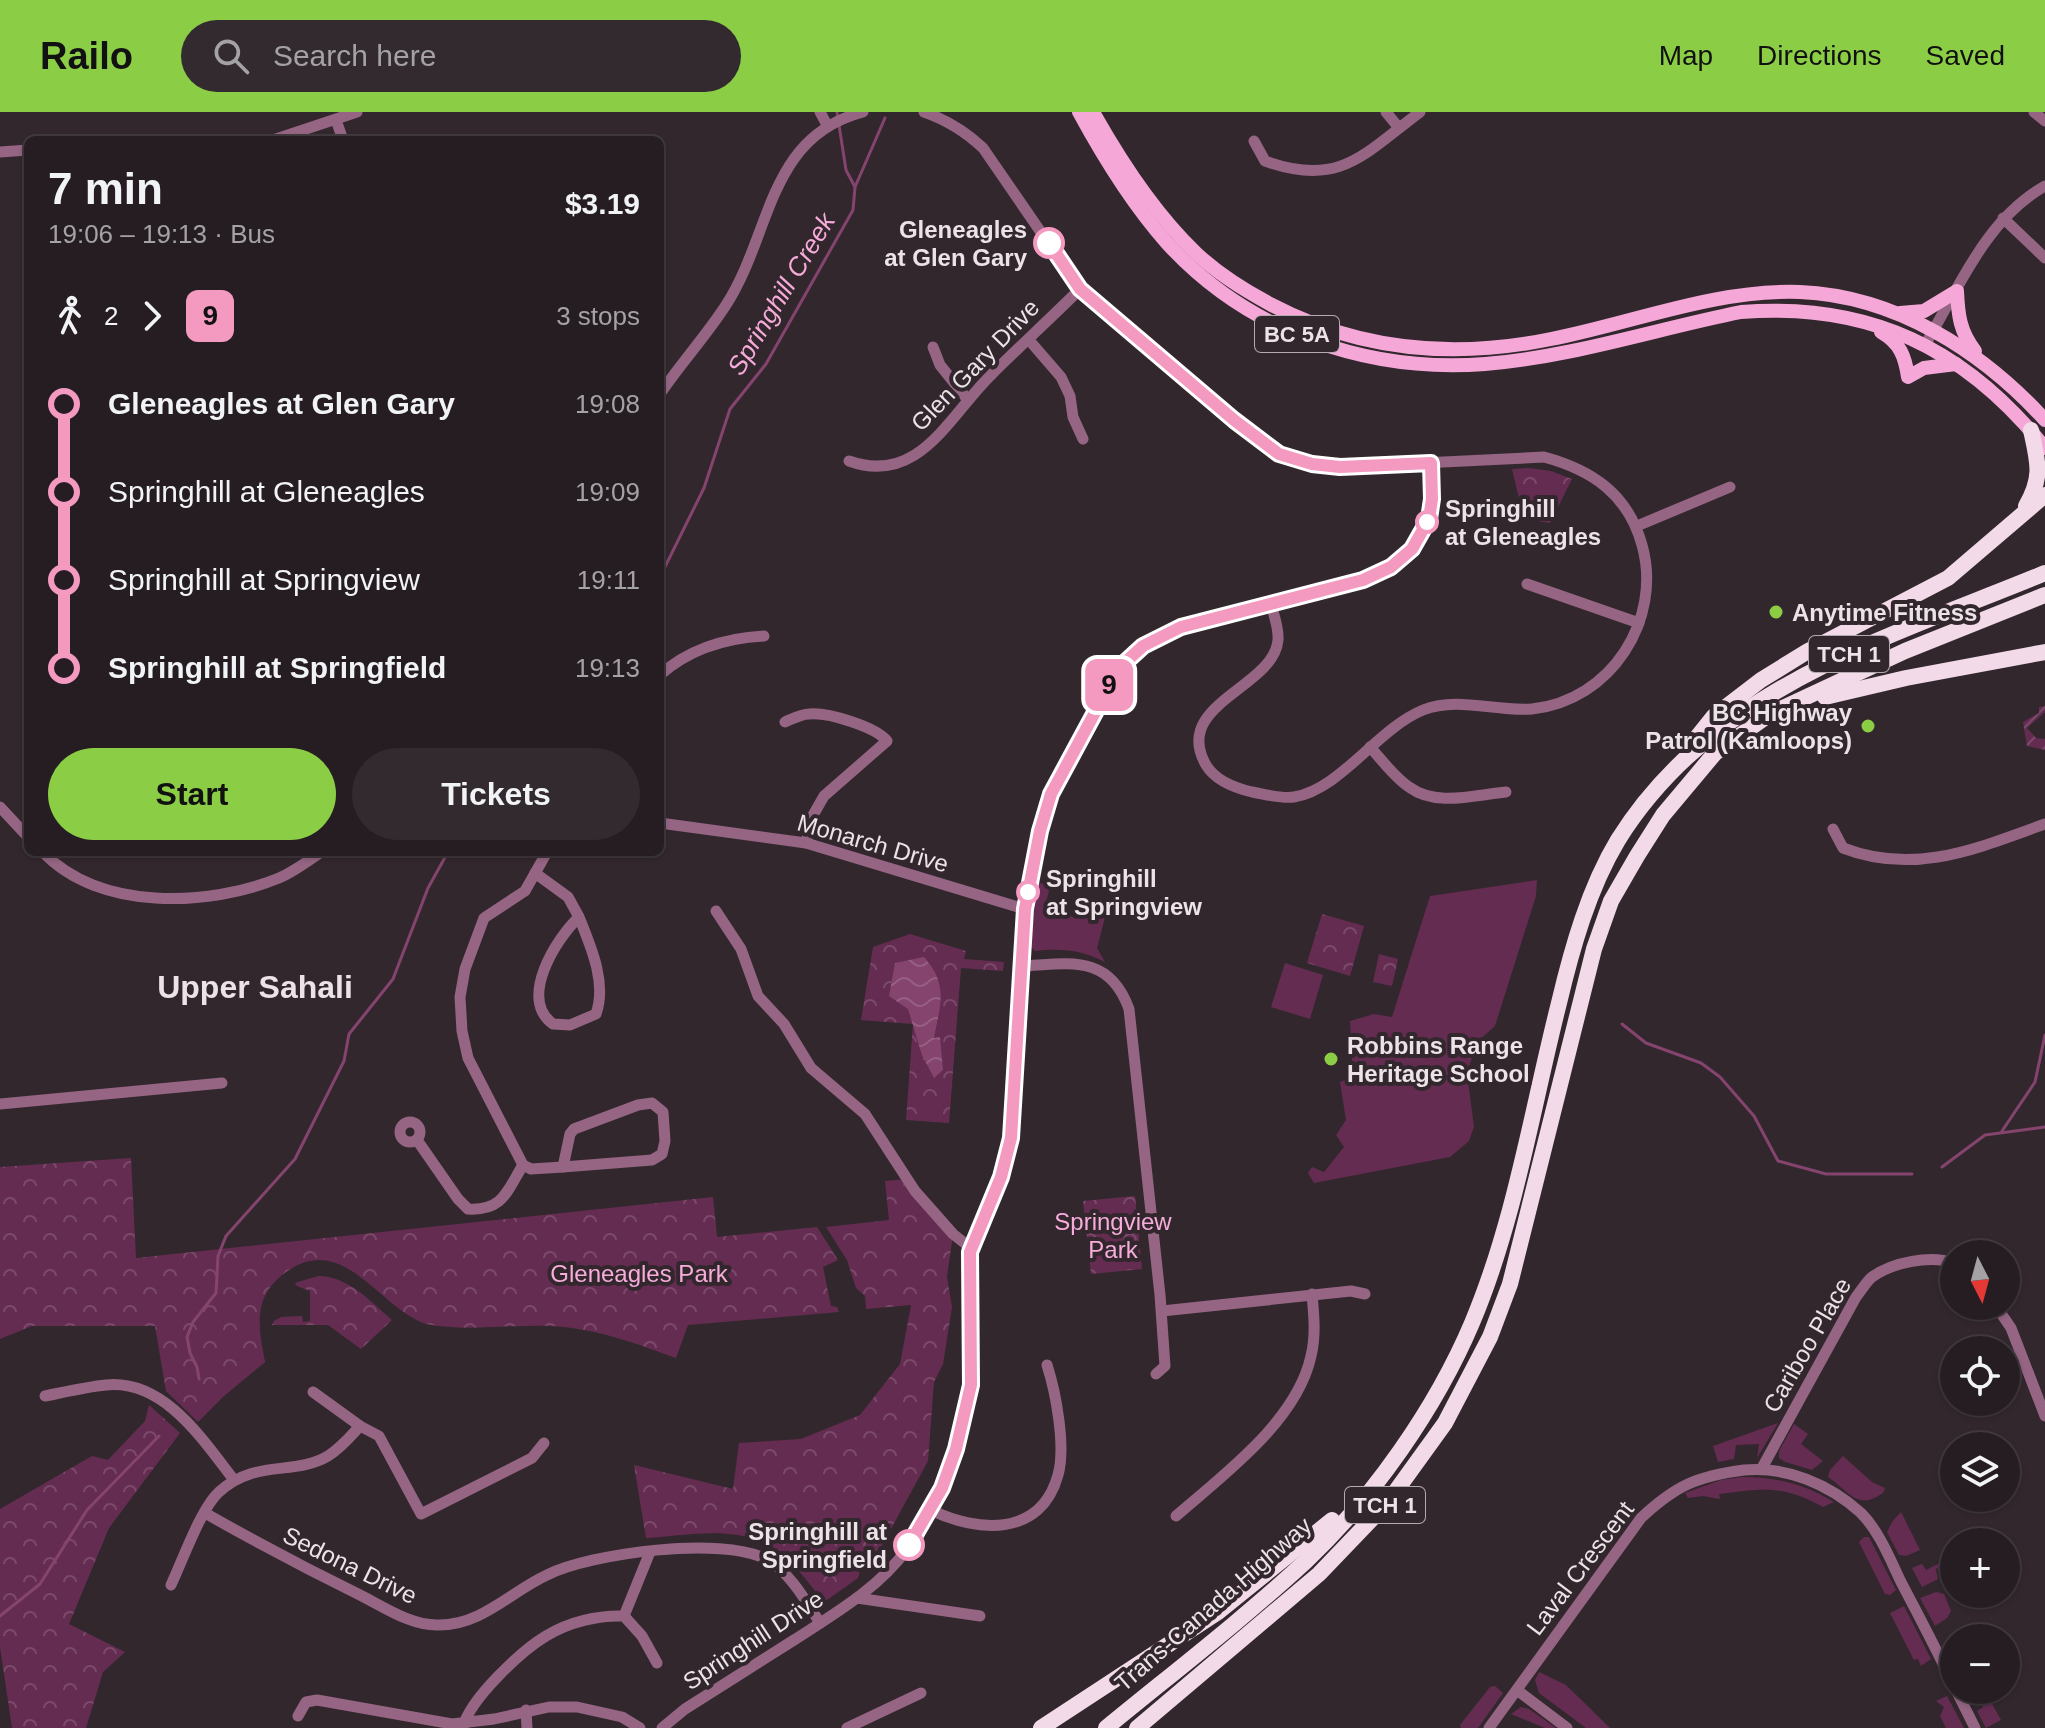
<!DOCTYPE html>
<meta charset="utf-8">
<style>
:root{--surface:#261d22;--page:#322a2f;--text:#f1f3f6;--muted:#a4a2a5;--line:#423b40;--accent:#8bce46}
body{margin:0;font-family:Arial,sans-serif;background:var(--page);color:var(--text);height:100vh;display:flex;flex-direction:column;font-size:30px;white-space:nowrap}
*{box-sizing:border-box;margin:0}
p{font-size:26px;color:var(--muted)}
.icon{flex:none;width:44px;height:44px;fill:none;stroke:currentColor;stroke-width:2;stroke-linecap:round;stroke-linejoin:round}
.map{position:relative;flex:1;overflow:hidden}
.panel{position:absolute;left:24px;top:24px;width:640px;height:720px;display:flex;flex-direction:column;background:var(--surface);border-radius:12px;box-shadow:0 2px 6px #0004,0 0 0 2px var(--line)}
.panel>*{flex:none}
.badge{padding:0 16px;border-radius:12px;font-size:28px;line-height:52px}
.needle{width:52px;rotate:174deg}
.fabs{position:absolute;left:1940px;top:1128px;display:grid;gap:16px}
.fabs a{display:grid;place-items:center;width:80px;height:80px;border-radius:50%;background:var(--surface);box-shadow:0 2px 6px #0004,0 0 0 2px var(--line);font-size:40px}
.map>.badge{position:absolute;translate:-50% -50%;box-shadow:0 0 0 4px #fff}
.legs{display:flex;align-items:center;gap:12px;height:88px;padding:0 24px;font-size:26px}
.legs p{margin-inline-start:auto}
.overview{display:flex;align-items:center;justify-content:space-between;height:136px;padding:0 24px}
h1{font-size:44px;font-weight:600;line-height:60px}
.primary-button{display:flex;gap:16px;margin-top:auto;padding:16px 24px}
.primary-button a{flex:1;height:92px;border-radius:48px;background:var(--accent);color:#111;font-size:32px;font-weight:600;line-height:92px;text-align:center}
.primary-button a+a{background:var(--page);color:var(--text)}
ul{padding:0 24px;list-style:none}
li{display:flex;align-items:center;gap:28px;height:88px;font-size:30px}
li i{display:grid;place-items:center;width:12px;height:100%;margin:0 10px;background:currentColor}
li i::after{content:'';width:20px;height:20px;margin:-10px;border:6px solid;border-radius:50%;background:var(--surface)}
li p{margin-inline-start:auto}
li:first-child i{background:linear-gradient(#0000 50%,currentColor 0)}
li:last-child i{background:linear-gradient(currentColor 50%,#0000 0)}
header{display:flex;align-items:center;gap:48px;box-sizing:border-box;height:112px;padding:0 40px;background:var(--accent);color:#111}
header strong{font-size:38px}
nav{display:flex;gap:44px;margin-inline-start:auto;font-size:28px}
.search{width:560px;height:72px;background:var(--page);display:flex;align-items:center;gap:20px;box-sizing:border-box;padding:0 28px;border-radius:44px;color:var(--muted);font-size:30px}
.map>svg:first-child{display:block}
</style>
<header>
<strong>Railo</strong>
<div class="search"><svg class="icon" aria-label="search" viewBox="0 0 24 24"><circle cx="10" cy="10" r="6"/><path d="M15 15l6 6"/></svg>Search here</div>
<nav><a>Map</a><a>Directions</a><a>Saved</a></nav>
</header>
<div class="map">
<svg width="2045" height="1616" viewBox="0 0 2045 1616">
<defs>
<pattern id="park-crowns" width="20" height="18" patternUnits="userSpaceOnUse" patternTransform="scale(2)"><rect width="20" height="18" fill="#652c52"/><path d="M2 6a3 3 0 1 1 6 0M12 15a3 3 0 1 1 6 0" fill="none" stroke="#7b4a6b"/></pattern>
<pattern id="garden-furrows" width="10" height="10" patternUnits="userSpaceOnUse" patternTransform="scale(2)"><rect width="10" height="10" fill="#652c52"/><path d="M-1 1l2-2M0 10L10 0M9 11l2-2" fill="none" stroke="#7b4a6b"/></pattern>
<pattern id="water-waves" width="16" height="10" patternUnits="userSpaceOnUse" patternTransform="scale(2)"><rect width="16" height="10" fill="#84446e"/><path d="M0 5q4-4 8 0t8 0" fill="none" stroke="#965f83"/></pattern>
</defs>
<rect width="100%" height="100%" fill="#32272d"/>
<g fill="#652c52">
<path d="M1537,768l-1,16 -41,130 -18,16 -10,31 7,54 -5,14 -19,16 -136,26 -6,-10 4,-6 12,5 20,-25 -8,-12 10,-15 -6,-38 13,-5 -3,-56 24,-7 18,3 38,-121z"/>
<path d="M1038,771l13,1 -5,18 30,17 7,-13 23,8 -9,34 8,14c-24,-12 -43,-14 -70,-11l-5,-5z"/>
<path d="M1285,851l38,12 -13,44 -39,-12z"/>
<path d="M1778,1311l-21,35 2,-14 -23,1 -2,14 -16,3 -5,-16z"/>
<path d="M1794,1312l14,10 -7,10 22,17 -11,9 -27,-8 -6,-4v-7z"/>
<path d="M1843,1344l29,26 13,6 -2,5c-26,18 -33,-1 -55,-16l2,-7z"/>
<path d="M1742,1365c35,0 62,7 92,25l-11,5c-40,-22 -60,-19 -104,-13l1,5 -17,-3 -15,2 -3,-5 36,-13z"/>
<path d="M1901,1400l19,38 -14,6 -7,-1 -12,-23 5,-10z"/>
<path d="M1864,1425h5l27,53 -6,5 -5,-1 -26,-52z"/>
<path d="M1954,1444v4l-18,9 2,10 -16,8 -10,-19 10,-4 4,6z"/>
<path d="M1936,1480l8,2 7,17 -4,7 -12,8 -15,-28z"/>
<path d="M1904,1494l27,53 -10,7 -3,-7 -4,1 -24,-47z"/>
<path d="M1539,1560l27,13 44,43h-24l-47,-35 -4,-13z"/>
<path d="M1495,1574l8,7 -25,35h-17l-1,-3 30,-38z"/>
<path d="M1947,1584l17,32h-18l-6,-12 4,-9 -8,-6z"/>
<path d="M1984,1585l2,5 4,-2 11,20 -15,8 -9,-17 6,-4 -3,-8z"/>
<path d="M1521,1595l8,2 27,19h-11l-34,-14z"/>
</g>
<g fill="url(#park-crowns)">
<path d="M1528,356l23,3 21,8 -22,44 -26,-4 -12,-50z"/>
<path d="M1322,802l42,12 -14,50 -43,-13z"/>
<path d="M910,822l56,17 -2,8 40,3 -1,9 -42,-3 -12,155 -43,-3 7,-96 -52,-4 12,-73z"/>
<path d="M1379,842l19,5 -6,27 -19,-4z"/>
<path d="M131,1046l5,100 577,-61 4,40 100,-10 21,33 -15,7 8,39 6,1 2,5 -151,13 -12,33c-41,-15 -81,-30 -126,-32 -40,-2 -84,6 -124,-2 -48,-16 -85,-98 -145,-48 -29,24 -22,54 -16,86l-41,34 -26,26 -32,-31 -11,-65h-123l-32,13v-172z"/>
<path d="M908,1067l45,55 -6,43 5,30 -9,57 -9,18 -6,79 -48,88 -16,8 -6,21 -34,24c-12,-15 -24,-31 -37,-44 -38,-36 -94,-23 -141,-20l-12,-73 99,24 6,-46 62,-4 59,-24 40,-51 11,-59 -45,4 -1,-13 -9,-8 -9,-28 -21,-33 63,-7 -4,-39z"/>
<path d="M1135,1084l7,73 -51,5 -8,-73z"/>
<path d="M318,1164c30,0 52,25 74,44l-31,29 -33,-24h-56l2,-4 7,-4 21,-1 1,6 7,-1v-30l-13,-5 -2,-3z"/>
<path d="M149,1293l31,28 -71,95 -40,96 56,28 -22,20 -17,56h-74l-12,-81v-138l92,-53 16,4 37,-39z"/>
</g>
<path fill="url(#garden-furrows)" d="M2045,594v6l-18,16 9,10 9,1v11l-18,-4 -4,-24 16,-9v-6z"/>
<path fill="url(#water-waves)" d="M924,845c25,28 16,48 10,81l6,-1 3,33 -9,8 -12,-23 -14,-46 -19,-13 6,-33z"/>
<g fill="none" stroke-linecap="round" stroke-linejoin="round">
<g stroke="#84446e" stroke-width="3">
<path d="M855,75l30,-69"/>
<path d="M660,465l44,-89 26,-79 36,-45 87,-154 2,-23 -9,-17 -9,-58"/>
<path d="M1622,912l24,19 55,20 19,14 34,39 24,45 48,13h86"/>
<path d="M2002,1019l33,-49 10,-47"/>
<path d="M1942,1055l43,-32 60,-8"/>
<path d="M199,1267l-2,-12 -7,-14 -3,-16 6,-15 23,-29 2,-37 8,-20 69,-77 49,-98 5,-27 44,-55 35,-91 20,-36"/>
<path d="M0,1504l40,-32 47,-74 72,-74"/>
</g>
<g stroke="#956583" stroke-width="11">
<path d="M820,0l7,13"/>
<path d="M924,0c23,8 41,19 59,36l97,141 154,131 45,34 33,10 28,3 204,-10c48,13 84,37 98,88 21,74 -31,156 -110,164 -36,3 -74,-13 -109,1 -46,19 -82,79 -129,87 -13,2 -30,-3 -42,-5 -17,-4 -37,-12 -46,-27 -35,-61 68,-77 72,-125 1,-12 -4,-24 -7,-36"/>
<path d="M1386,0l13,16"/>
<path d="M2034,0l11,9"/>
<path d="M336,8l7,20"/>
<path d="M273,28l84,-28"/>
<path d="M1254,29l11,20c75,27 99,-7 155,-49"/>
<path d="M0,40l28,-2"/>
<path d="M2003,106l42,40"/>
<path d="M1029,228l32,37 9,19 3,21 10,22"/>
<path d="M1925,233c34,-57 60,-125 120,-159"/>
<path d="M933,235l7,18 28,35"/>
<path d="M660,282c21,-31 46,-58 66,-89 46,-71 41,-168 137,-193"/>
<path d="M849,349c70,25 100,-45 142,-86 29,-29 60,-57 89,-86"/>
<path d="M1637,414l93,-39"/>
<path d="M1527,472l112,39"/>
<path d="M660,563c29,-26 67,-37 104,-39"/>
<path d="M785,610c7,-3 16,-8 24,-8 19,-2 67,13 78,27l-63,55 -12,21 -6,26"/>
<path d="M1370,635c12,13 24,30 39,40 27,20 65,8 97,5"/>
<path d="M0,695l28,30"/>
<path d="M660,711l146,20 219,66"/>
<path d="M1833,717l10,19c72,28 135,0 202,-24"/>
<path d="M43,740c55,59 166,55 236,26 14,-6 29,-17 42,-26"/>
<path d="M547,740l-22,39 -41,27 -19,51 -5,28 2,34 6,27 55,107 8,4 32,-2"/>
<path d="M535,761l33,24 11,20c-23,22 -61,82 -26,107l17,1 26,-11c11,-31 -5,-67 -17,-97"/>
<path d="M716,799l25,38 17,47 26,28 27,44 54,46 50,77 38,43 14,11 3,7"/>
<path d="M1021,854c47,-2 88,-13 108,43l31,286 5,71 -9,8"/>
<path d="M652,991l11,9 2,29 -3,13 -10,6 -89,7 7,-33 4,-5 64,-24z"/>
<path d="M0,992l222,-21"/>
<circle cx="410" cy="1020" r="10"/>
<path d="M417,1028l41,59 10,10c35,2 39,-18 55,-44"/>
<path d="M1996,1194l15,22 34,88"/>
<path d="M1162,1199l189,-20 14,3"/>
<path d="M313,1280l47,34 19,10 42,78 111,-56 12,-15"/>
<path d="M45,1284c20,-4 41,-9 61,-11 58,-6 97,55 128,95"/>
<path d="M1762,1356l94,-171c5,-6 10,-15 16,-20 21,-15 58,-22 82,-14"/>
<path d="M931,1398c47,23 110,27 127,-35 8,-28 -2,-82 -11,-110"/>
<path d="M205,1401c51,29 102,56 155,82 24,12 51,31 79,30 43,0 71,-33 108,-50 44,-22 175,-39 219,-16 23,12 40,42 54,64"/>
<path d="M1176,1404c47,-41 121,-95 135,-160 5,-21 3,-40 1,-62"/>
<path d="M171,1473c11,-23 30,-77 48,-93 35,-33 75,-16 109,-36 13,-8 22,-19 32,-30"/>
<path d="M857,1486l123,18"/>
<path d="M624,1504l26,-64"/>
<path d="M1517,1578l50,38"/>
<path d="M1956,1578l19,38"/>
<path d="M526,1598l1,18"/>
<path d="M298,1604l8,-14 11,-2 135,24 42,-5 55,-12h28l45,10 18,11"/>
<path d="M463,1615c7,-28 58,-76 83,-91 23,-14 52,-21 78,-20l18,20 15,27"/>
<path d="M662,1616l23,-19c36,-23 73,-46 109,-69 40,-26 85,-52 113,-91 41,-57 68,-135 66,-205 -2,-29 -7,-59 -3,-89 2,-12 9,-26 14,-38 12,-27 24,-54 27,-84 14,-111 0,-229 39,-337 12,-34 42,-82 61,-114 62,-104 280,-54 318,-163 6,-17 3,-38 2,-56"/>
<path d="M847,1616l74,-35"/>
<path d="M1489,1616l152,-210c34,-32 56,-42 103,-48 42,-4 85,14 117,43 18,18 29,46 40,69 18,34 36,69 53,104"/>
</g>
<g stroke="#f5a7d8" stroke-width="14">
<path d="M1079,0c25,46 53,92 88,131 81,89 200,130 318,121 87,-7 171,-35 256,-52 128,-10 224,36 304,136"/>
<path d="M1093,0c28,50 61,101 103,141 22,21 48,37 74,51 89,47 184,55 281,35 82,-16 164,-50 249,-47 96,4 182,59 245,128"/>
<path d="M1900,201l24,-2 33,-20c1,24 3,41 18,60"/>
<path d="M1881,220c19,11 24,24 27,45l16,-9 32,-4"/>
</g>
<g stroke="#f2dae8" stroke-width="16">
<path d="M2026,394c17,-29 12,-44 5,-76"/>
<path d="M1825,585l81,-19 139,-26"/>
<path d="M1698,624l16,-20 47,-36 47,-29 140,-73 97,-83"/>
<path d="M1041,1616l177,-116 114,-92"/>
<path d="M1106,1616c67,-55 136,-108 200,-167 67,-63 130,-153 166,-238 43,-102 60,-214 87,-320 13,-55 30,-115 59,-163 95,-153 270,-202 427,-267"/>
<path d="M1137,1616l182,-154 69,-72 57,-79 45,-86 20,-53 84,-335 17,-48 26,-45 26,-41 52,-62 55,-39 135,-63 140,-56"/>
</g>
</g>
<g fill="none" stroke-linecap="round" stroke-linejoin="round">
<g stroke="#fff" stroke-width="18">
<path id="line-1" d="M909,1433l33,-57 14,-39 15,-64 -1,-133 31,-75 10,-39 14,-229 15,-78 11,-37 68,-126 24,-22 38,-19 182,-47 28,-13 21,-18 17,-30 3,-20 -1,-36 -91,4 -28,-3 -33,-10 -45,-34 -154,-131 -31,-46"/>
</g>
<use href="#line-1" stroke="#f49ac1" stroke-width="12"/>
</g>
<g fill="#fff" stroke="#f49ac1" stroke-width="4">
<circle cx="1049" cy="131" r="14"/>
<circle cx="1427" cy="410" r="10"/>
<circle cx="1028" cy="780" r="10"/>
<circle cx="909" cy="1433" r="14"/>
</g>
<g fill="#8bce46" stroke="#32272d" stroke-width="3">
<circle cx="1776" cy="500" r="8"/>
<circle cx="1868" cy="614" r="8"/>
<circle cx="1331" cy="947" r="8"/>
</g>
<g text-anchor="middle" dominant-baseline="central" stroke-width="8" stroke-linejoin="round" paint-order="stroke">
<g fill="#32272d" stroke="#b4abaf" stroke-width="2">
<rect x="1255" y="204" width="84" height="36" rx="6"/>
<rect x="1809" y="524" width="80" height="36" rx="6"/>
<rect x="1345" y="1375" width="80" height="36" rx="6"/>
</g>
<g font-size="22" font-weight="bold" fill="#ebe3e7">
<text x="1297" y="222">BC 5A</text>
<text x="1849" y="542">TCH 1</text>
<text x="1385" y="1393">TCH 1</text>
</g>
<g font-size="24" font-weight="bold" fill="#ebe3e7" stroke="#32272d" text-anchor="end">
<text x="1027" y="117">Gleneagles<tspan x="1027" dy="28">at Glen Gary</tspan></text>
<text x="1445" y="396" text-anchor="start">Springhill<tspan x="1445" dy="28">at Gleneagles</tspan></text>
<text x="1046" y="766" text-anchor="start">Springhill<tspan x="1046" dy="28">at Springview</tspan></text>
<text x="887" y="1419">Springhill at<tspan x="887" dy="28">Springfield</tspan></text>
</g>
<g font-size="24" fill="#ebe3e7" stroke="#32272d">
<text transform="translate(975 253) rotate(-46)">Glen Gary Drive</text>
<text transform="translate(873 731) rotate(16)">Monarch Drive</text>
<text transform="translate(1807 1233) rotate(-60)">Cariboo Place</text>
<text transform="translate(350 1453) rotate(26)">Sedona Drive</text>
<text transform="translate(1580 1456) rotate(-53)">Laval Crescent</text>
<text transform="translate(1213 1492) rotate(-41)">Trans-Canada Highway</text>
<text transform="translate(753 1528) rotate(-33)">Springhill Drive</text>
</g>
<g font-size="24" font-weight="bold" fill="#ebe3e7" stroke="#32272d" text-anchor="start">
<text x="1792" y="500">Anytime Fitness</text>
<text x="1852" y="600" text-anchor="end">BC Highway<tspan x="1852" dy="28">Patrol (Kamloops)</tspan></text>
<text x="1347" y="933">Robbins Range<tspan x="1347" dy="28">Heritage School</tspan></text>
</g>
<g font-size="24" fill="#f7acdb" stroke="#32272d">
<text x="1113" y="1109">Springview<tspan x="1113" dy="28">Park</tspan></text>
<text x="639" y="1161">Gleneagles Park</text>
</g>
<g font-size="26" font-style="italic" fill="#f5aad8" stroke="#32272d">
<text transform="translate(781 182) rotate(-59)">Springhill Creek</text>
</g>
<g font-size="32" font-weight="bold" fill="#ebe3e7" stroke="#32272d">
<text x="255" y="875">Upper Sahali</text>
</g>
</g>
</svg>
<div class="fabs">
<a><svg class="needle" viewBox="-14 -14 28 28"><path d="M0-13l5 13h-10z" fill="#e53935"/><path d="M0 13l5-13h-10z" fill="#a4a2a5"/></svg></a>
<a><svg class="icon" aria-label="locate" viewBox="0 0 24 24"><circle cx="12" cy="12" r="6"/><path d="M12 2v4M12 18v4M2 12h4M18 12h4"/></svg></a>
<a><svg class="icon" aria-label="layers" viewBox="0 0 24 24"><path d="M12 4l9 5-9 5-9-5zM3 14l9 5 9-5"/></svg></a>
<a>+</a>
<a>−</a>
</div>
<b class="badge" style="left:1109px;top:573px;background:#f49ac1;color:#111">9</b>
<section class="panel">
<div class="overview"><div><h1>7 min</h1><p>19:06 – 19:13 · Bus</p></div><b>$3.19</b></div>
<div class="legs"><svg class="icon" aria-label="walk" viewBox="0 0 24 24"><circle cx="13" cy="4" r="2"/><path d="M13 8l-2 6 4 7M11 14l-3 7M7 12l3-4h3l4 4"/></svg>2<svg class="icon" aria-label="forward" viewBox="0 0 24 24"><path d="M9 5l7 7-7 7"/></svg><b class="badge" style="background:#f49ac1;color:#111">9</b><p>3 stops</p></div>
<ul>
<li><i style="color:#f49ac1"></i><b>Gleneagles at Glen Gary</b><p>19:08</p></li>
<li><i style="color:#f49ac1"></i><span>Springhill at Gleneagles</span><p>19:09</p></li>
<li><i style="color:#f49ac1"></i><span>Springhill at Springview</span><p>19:11</p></li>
<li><i style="color:#f49ac1"></i><b>Springhill at Springfield</b><p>19:13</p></li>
</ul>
<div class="primary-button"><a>Start</a><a>Tickets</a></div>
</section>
</div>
